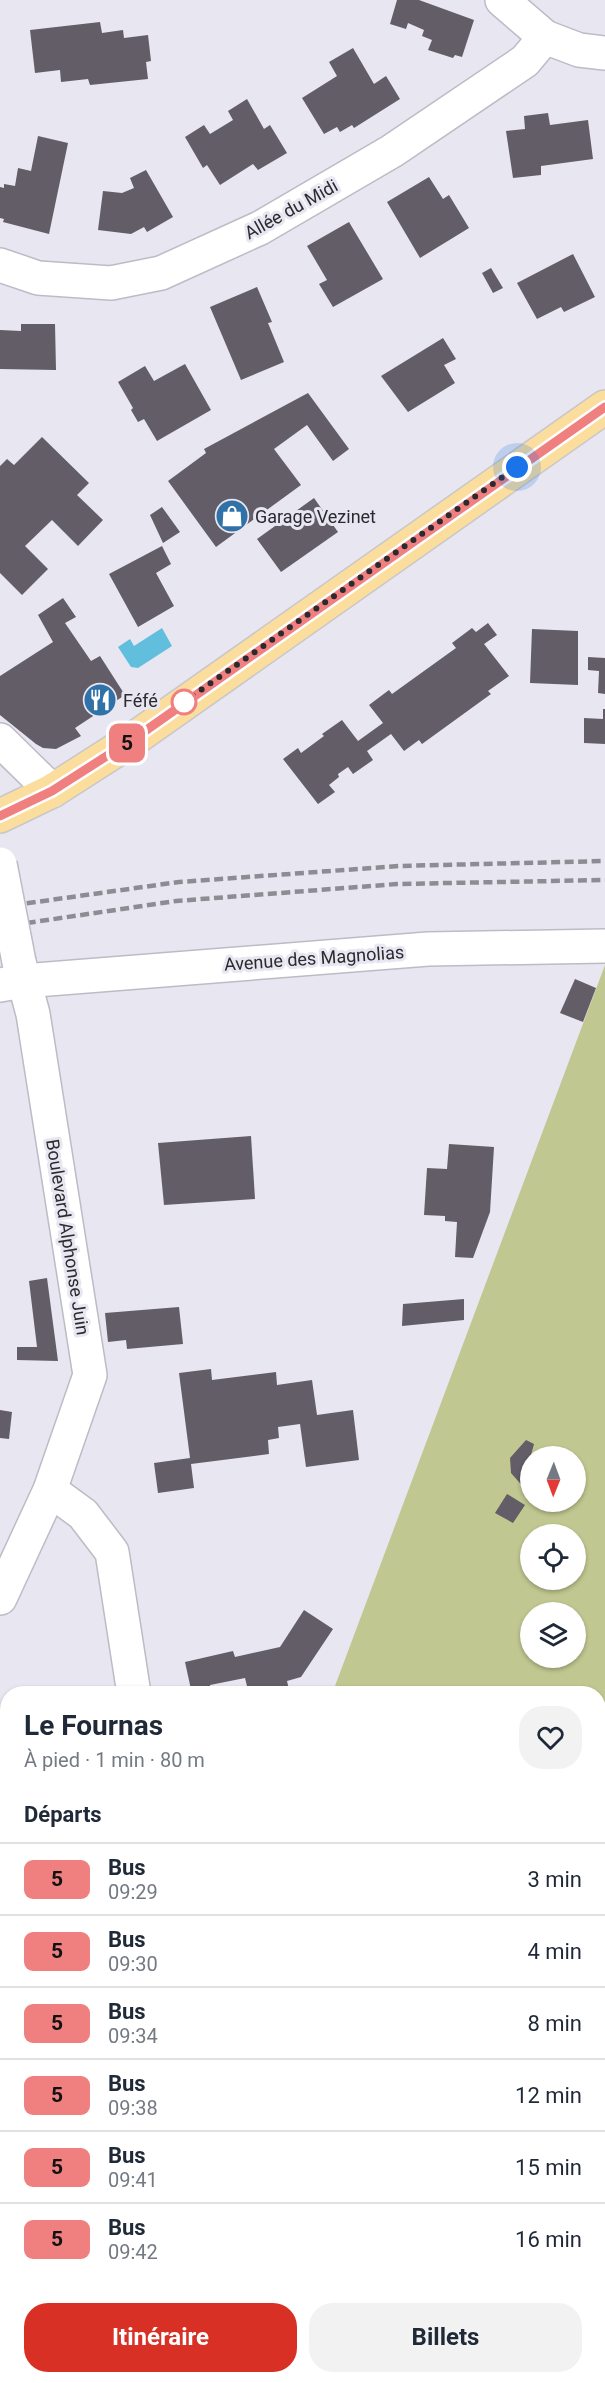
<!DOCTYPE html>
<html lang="fr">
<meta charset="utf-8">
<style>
:root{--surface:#fff;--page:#f2f2f3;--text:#1f2937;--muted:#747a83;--line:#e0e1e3;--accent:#d93025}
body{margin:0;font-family:Roboto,sans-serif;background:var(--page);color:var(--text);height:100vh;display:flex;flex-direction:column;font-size:22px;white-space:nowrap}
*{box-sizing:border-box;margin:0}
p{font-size:20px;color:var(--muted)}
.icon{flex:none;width:33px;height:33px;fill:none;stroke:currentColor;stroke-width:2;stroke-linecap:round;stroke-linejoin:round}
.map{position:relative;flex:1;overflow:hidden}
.panel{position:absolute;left:0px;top:1686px;width:606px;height:698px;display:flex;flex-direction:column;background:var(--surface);border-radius:24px 24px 0 0;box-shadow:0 2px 4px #0004}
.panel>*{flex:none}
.badge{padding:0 12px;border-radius:9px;font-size:21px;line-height:39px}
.needle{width:39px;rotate:181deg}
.tools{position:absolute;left:520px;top:1446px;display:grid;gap:12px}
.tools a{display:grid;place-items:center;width:66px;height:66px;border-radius:50%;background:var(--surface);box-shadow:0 2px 4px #0004;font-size:30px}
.you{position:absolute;width:30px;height:30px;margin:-15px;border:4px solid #fff;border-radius:50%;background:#1a73e8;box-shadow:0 0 0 9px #1a73e833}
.map>.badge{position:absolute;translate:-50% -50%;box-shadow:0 0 0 3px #fff}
h2{padding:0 24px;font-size:22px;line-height:54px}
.round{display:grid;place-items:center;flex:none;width:63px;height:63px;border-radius:24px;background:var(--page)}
.summary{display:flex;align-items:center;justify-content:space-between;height:102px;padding:0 24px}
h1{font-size:28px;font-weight:700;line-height:45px}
.cta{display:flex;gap:12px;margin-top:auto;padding:12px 24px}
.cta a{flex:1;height:69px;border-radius:24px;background:var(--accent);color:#fff;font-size:24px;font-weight:700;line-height:69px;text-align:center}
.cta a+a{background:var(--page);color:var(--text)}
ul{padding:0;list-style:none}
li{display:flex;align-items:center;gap:18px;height:72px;padding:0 24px;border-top:2px solid var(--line)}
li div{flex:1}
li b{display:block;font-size:22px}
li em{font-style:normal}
li .badge{min-width:66px;font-weight:700;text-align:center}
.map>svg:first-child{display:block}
</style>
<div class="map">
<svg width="605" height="2383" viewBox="0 0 605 2383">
<rect width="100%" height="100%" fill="#e8e6f1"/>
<path fill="#c1c790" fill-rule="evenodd" d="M605,965v828l-6,-1 -1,-98h-266zM531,1456h45v46h-45zM531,1534h45v46h-45zM531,1612h45v46h-45z"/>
<path fill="#61bfdd" d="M162,628l10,18 -34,22 -7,-1 -13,-20 12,-8 4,7z"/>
<g fill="#625d66">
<path d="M397,0h22l55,20 -12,37 -7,-2 -2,3 -25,-8 4,-10 -10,-4 2,-6 -16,-7 -2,6 -16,-5z"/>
<path d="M100,22l2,11 21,-3 1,8 24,-3 3,26 -5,1 2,17 -58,6 -2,-6 -27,3 -1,-12 -25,3 -5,-43z"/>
<path d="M353,48l21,36 12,-8 14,23 -46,29 -2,-3 -12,7 -3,-5 -13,7 -22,-36 35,-22 -8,-14z"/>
<path d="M247,99l17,30 6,-4 17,28 -29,17 -5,-6 -33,21 -13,-20 -4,3 -18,-31 19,-12 6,9 23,-14 -5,-9z"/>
<path d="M548,113l2,12 38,-5 5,39 -52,7v9l-28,3 -7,-47 19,-2 -1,-13z"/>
<path d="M38,136l30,7 -19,91 -46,-12 1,-3 -4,-1v-31l4,1v-4l11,2 3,-18 13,3z"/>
<path d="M146,170l27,47 -26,15 -3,-5 -13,7 -33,-4 5,-39 19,2 12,-5 -4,-10z"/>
<path d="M429,177l14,22 6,-4 20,33 -49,30 -33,-56z"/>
<path d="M349,222l34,57 -50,28 -14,-23 8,-4 -20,-34z"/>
<path d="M573,254l22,43 -31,15 -3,-5 -24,12 -20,-36z"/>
<path d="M491,268l12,20 -10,5 -11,-20z"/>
<path d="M257,287l15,35 -4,1 16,39 -43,18 -31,-73z"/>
<path d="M21,324h34l1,46 -56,-1v-39l21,1z"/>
<path d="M443,338l13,21 -12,6 11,18 -47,29 -27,-36z"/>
<path d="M185,364l26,46 -54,31 -13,-22 -6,3 -7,-12 2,-2 -15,-26 27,-16 9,15z"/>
<path d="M308,393l41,56 -16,12 -26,-36 -33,24 27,36 -85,62 -48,-66 38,-28 -2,-4z"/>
<path d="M42,437l47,46 -12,12 26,25 -25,26 -26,-26 -27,26 23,23 -26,26 -22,-22v-107l7,-7 7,6z"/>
<path d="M314,498l24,34 -57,40 -24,-33z"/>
<path d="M162,507l18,25 -17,11 -13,-28z"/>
<path d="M162,546l9,18 -15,9 18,33 -36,21 -29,-53z"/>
<path d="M63,598l13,19 -11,6 26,38 9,-5 25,39 -50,33 6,8 -25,13 -13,-1 -7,-4 -36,-29v-39l53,-34 -15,-27z"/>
<path d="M488,623l9,12 -13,9 25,32 -21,15 3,3 -69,50 -3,-4 -15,11 -13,-17 -24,17 6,9 -20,14 -5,-7 -10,7 1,3 -10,8 6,7 -17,12 -35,-45 15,-11 3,5 23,-17 -2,-2 20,-14 16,21 25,-18 -14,-18 20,-15 3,4 64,-46 -4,-5 20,-15 4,4z"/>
<path d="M532,629l46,2v54l-48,-2z"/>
<path d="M588,657l17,1v36l-7,-1 1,-22 -11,-1z"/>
<path d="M603,709h2v35l-21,-1v-25l19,1z"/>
<path d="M575,979l21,9 -13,34 -23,-9z"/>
<path d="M251,1136l4,63 -91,6 -6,-62z"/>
<path d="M449,1144l45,3 -4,65 -17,46 -18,-1 2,-35 -12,-1v-5l-21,-1 3,-47 20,1z"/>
<path d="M47,1278l11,83 -41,-1v-13h20l-8,-66z"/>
<path d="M464,1299v21l-62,6 1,-22z"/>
<path d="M179,1307l4,37 -56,5 -1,-9 -18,2 -3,-29z"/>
<path d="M211,1369l1,11 64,-8 1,13 35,-5 5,35 36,-5 6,50 -53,7 -6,-43 -22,3 1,11 -11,2 1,14 -78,10 3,24 -36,5 -4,-30 36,-5 -11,-85z"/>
<path d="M0,1410l12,2 -3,27 -9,-1z"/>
<path d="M526,1440l8,4 -3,11v36l-5,-1 -15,-17 -1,-15z"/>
<path d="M507,1494l18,11 -12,18 -18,-10z"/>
<path d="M304,1610l29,19 -32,48 -14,4 3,13h-41l-4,-16 -35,7 1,5 -19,4 -7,-32 48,-11 2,6 45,-10z"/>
<rect x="0" y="1855" width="8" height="44"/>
<path d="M598,1878l7,1v45l-7,-1z"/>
<path d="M8,2056v29l-8,-8v-14z"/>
<path d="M598,2082l7,1v27l-7,-1z"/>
<path d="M0,2155h8v38l-8,-1z"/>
<path d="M496,2376h74l-1,7h-74z"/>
</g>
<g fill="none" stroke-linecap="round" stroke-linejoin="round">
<g stroke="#bdbbc6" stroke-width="36">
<g id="minor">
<path d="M502,0l43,37 34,13 26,3"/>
<path d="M0,265l38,13 73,5 50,-10 99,-45 132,-77 133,-90 20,-24"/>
<path d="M0,740l52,51"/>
<path d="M0,985l23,-4 405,-32 177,-3"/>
<path d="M50,1490l33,24 29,38 22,142"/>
<path d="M0,1598l50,-108 40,-115 -57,-361 -14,-52"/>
<path d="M598,1969l7,1"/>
<path d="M203,2383l1,-7"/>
</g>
</g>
<g stroke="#c8c8c9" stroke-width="36">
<path id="major" d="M0,816l52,-25 86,-55 467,-329"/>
</g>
<use href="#minor" stroke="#fff" stroke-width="33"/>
<use href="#major" stroke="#fbdd9d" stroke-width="33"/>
<g stroke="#8d8c93" stroke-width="4.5" stroke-dasharray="9 4.5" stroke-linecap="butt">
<path d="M0,907l179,-25 220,-16 206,-5"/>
<path d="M0,927l176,-26 221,-17 208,-4"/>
</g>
<g stroke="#bdbbc6" stroke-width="36" stroke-linecap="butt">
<path id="minor-bridge" d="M0,864l19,98"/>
</g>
<use href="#minor-bridge" stroke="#fff" stroke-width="33"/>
</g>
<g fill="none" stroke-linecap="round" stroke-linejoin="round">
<g stroke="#fff" stroke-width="14">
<path id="line" d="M0,816l52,-25 86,-55 467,-329"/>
</g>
<use href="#line" stroke="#f08080" stroke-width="9"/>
<path stroke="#2b2a2e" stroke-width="6" stroke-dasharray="0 10.8" d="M184,702l333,-235"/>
</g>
<defs>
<g id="shop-disc" transform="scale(1.725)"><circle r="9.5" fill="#3071a7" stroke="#e8e6f1"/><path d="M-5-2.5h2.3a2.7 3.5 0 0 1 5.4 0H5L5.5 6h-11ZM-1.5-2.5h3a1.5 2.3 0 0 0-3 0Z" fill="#fff"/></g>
<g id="restaurant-disc" transform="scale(1.725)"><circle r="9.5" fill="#3071a7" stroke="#e8e6f1"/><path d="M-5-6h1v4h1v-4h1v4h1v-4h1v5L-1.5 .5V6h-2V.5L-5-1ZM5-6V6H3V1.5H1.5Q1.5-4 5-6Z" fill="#fff"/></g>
</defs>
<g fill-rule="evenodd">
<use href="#shop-disc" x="232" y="516"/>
<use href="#restaurant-disc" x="100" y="700"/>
</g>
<circle fill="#fff" stroke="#f08080" stroke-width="3" cx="184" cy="702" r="12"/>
<g text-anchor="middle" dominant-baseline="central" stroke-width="6" stroke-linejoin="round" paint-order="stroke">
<g font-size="18" fill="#2b2a2e" stroke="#e8e6f1">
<text transform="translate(291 209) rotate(-29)">Allée du Midi</text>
<text transform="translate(314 958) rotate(-4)">Avenue des Magnolias</text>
<text transform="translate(68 1237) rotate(81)">Boulevard Alphonse Juin</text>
</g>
<g font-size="18" fill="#2b2a2e" stroke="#e8e6f1" text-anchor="start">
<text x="255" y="516">Garage Vezinet</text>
<text x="123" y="700">Féfé</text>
</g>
</g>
</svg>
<div class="tools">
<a><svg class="needle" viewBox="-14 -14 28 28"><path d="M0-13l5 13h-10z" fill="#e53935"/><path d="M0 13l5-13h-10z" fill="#747a83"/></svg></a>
<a><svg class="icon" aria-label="locate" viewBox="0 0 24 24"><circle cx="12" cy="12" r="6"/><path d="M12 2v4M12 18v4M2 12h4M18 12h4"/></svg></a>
<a><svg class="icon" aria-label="layers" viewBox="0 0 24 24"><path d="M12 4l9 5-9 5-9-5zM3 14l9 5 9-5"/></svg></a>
</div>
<div class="you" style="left:517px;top:467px"></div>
<b class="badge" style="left:127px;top:743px;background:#f08080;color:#111">5</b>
<section class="panel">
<div class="summary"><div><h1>Le Fournas</h1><p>À pied · 1 min · 80 m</p></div><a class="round"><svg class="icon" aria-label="heart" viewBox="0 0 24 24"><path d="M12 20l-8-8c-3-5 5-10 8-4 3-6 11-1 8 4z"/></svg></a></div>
<h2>Départs</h2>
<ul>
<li><span class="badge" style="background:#f08080;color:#111">5</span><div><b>Bus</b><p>09:29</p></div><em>3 min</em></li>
<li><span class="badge" style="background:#f08080;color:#111">5</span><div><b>Bus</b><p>09:30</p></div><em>4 min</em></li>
<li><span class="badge" style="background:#f08080;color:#111">5</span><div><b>Bus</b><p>09:34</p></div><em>8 min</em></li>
<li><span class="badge" style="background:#f08080;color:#111">5</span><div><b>Bus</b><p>09:38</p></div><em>12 min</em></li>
<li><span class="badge" style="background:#f08080;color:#111">5</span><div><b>Bus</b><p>09:41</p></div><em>15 min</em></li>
<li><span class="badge" style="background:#f08080;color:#111">5</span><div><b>Bus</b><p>09:42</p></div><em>16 min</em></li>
</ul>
<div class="cta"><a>Itinéraire</a><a>Billets</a></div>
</section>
</div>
